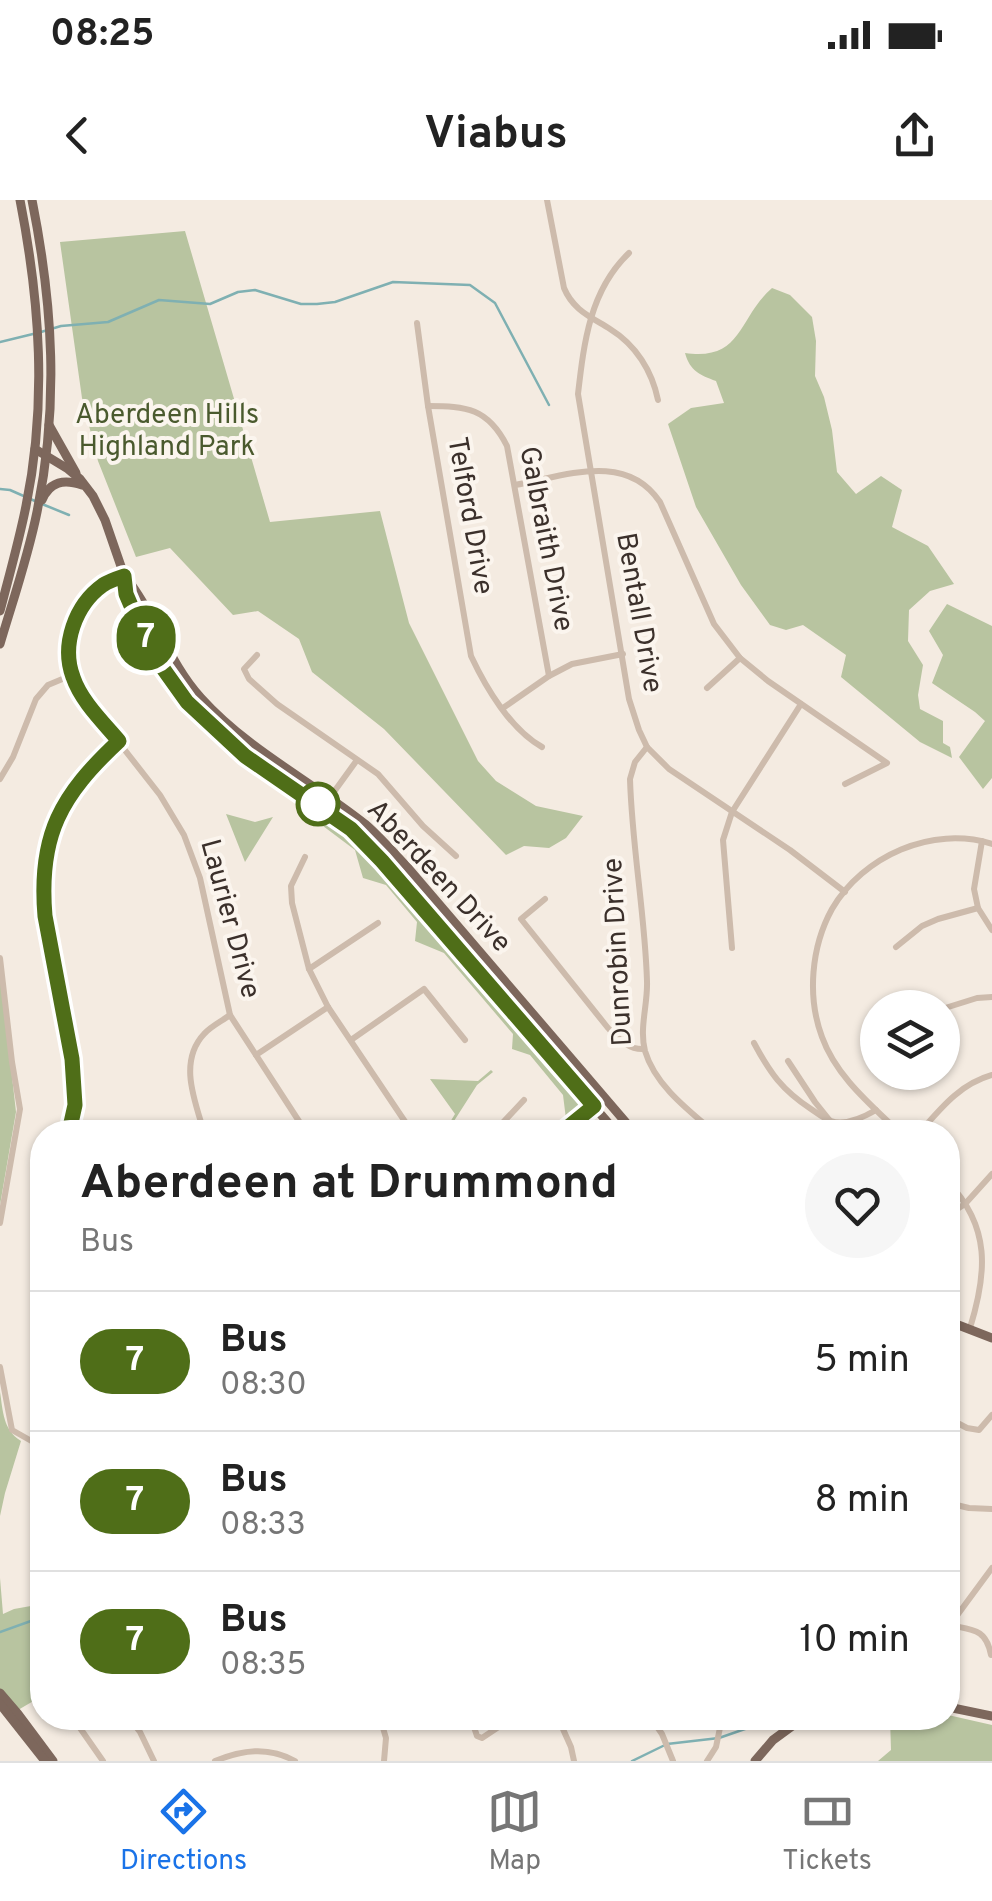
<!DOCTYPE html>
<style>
:root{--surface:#fff;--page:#f6f6f6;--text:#222;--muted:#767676;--line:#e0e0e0;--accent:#1a73e8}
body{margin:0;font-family:Overpass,sans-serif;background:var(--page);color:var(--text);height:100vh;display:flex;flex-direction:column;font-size:38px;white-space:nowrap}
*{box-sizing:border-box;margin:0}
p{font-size:32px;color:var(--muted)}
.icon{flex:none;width:55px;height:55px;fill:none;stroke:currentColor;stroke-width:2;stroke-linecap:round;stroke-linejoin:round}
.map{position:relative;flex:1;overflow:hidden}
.panel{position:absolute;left:30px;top:920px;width:930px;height:610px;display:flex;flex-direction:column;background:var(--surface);border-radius:40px;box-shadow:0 2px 8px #0004}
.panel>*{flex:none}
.badge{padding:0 20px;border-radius:32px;font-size:35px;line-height:65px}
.tools{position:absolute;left:860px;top:790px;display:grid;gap:20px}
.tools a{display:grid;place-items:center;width:100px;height:100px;border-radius:50%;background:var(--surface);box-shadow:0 2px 8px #0004;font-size:50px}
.map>.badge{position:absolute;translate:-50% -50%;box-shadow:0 0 0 5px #fff}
.round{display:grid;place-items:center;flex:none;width:105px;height:105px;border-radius:52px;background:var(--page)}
.head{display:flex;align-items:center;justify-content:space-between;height:170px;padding:0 50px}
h1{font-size:48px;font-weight:700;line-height:75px}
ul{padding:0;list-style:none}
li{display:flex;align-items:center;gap:30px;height:140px;padding:0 50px;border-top:2px solid var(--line)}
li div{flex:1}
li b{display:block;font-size:38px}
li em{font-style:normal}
li .badge{min-width:110px;font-weight:700;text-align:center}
.status{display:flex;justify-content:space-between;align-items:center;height:70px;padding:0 50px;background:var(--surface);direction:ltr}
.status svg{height:28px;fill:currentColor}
header{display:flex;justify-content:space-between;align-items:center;height:130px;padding:0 50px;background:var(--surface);font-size:45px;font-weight:700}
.menu{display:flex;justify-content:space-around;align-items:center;height:140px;border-top:2px solid var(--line);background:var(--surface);font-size:28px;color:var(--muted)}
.menu a{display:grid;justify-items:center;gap:5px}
.menu .on{color:var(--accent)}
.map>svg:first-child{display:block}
</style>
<div class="status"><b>08:25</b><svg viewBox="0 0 49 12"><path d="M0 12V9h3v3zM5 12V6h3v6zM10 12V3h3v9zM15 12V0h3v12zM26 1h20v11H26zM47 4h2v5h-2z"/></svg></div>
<header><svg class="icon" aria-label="back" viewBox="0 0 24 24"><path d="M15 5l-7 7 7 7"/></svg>Viabus<svg class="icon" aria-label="share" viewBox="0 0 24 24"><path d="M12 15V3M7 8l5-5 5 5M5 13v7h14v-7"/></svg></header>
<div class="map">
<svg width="992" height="1561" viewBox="0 0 992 1561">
<rect width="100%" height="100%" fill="#f4ebe1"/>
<g fill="#b8c4a0">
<path d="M185,31l85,291 110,-11 29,112 69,138 18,20 40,25 47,10 -17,22 -17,10 -25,-2 -18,9 -122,-126 -72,-57 -13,-33 -41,-28 -25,4 -63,-67 -34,9 -38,-96 -16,-63 -22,-156z"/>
<path d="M772,88l18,7 22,22 4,24 -1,35 9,21 8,33 5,42 19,22 25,-18 21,14 -10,37 36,19 26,38 -24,7 -21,19 -1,31 15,24 -5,30 2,14 23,12v22l7,4 2,11 -32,-16 -79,-65 5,-22 -43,-30 -17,5 -16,-5 -29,-40 -45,-78 -28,-83 23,-16 33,-5 -8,-22c-16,-6 -26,-10 -31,-28 58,8 52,-34 87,-65z"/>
<path d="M947,404l45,22v152l-9,11 -24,-32 26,-36 -10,-9 -43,-29 11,-28 -14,-24z"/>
<path d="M311,609l31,21 27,24 210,248 1,6 -14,11 -3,-24 -33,-40 -18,-6 1,-15 -69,-81 -29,-12 2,-19 -31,-37 -23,-7 -8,-28 -48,-36z"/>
<path d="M226,614l29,8 18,-5 -28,45z"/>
<path d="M0,769l16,143 -16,93z"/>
<path d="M491,870l2,2 -16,13 -30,47h-3l11,-18 -25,-35 48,2z"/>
<path d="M0,1192c3,19 3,38 21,49l-16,52 -5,23z"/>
<path d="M0,1378l3,36 11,-5 28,-5v92l-24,14 -18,-14z"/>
<path d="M948,1515l44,10v36h-114l13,-11 -1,-32h58z"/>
</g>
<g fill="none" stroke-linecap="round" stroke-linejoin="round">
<g stroke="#7fb0b2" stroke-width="2.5">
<path d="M41,132l20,-6 47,-4 51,-22 51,4 28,-12 17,-2 46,14h16l18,-2 58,-20 77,3 25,18 54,102"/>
<path d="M0,142l33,-8"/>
<path d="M0,289l10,1 25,11"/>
<path d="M42,304l27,11"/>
<path d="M0,1432l42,-15"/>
<path d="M632,1561l35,-17 52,-6 46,-16 24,-4"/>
</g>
<g stroke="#cdbbac" stroke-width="6">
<path d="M547,0l17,88c9,22 27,29 46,41 26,16 42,42 48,71"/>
<path d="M629,53c-39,37 -45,89 -51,141l51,305 10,31 8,17 22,22 121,81 55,42"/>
<path d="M417,123l11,83 43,250c15,32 40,74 71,91"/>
<path d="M428,206c38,0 60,2 79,40l42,230"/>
<path d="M515,285c50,-9 111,-34 145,17l54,122 26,34 28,23 119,82 -42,21"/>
<path d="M123,376l-19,9 -21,20 -11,25 -3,21 3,24 16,28 72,92 24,40 16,43 30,137 76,117"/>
<path d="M257,455l-13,14 5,10 28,25 101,70 45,52 33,30"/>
<path d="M707,488l33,-30"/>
<path d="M503,508l46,-32 23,-12 51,-10"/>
<path d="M647,547l-12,15 -5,17c2,68 15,135 17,202 1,23 -8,47 -2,70 10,34 43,59 69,81"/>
<path d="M0,579l13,-22 23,-58 12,-14 24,-10"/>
<path d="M323,607l34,-47"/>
<path d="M982,641l-8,48 4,19 14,22"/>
<path d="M305,657l-14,29 1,17 17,66 19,38 84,125"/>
<path d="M545,699l-24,20 87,109c11,11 21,22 36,21"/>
<path d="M896,747l26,-21 16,-7 40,-11"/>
<path d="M732,748l-9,-108 9,-28 69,-108"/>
<path d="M0,758l12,104 8,47 -20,114"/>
<path d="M309,769l69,-46"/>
<path d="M942,809l35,-11 15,-1"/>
<path d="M351,840l73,-51 41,51"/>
<path d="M754,843c16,30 28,47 57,66 6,4 13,10 20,12 15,5 33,-4 45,-11"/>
<path d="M256,855l72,-48"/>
<path d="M788,861l27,41 24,30"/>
<path d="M69,932l6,-27 -3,-46 -27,-143c-7,-81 16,-121 73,-174"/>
<path d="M204,932c-9,-31 -26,-70 0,-98 7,-8 18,-13 26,-19"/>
<path d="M494,932l30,-32"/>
<path d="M562,932l32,-26 11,-5"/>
<path d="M899,932c-29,-28 -63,-56 -77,-95 -15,-40 -11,-90 10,-128 31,-53 100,-84 160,-65"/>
<path d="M920,932c21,-24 40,-48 72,-57"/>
<path d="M948,982c43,45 39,91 22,146"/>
<path d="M948,1015l17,-11 27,-30"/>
<path d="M42,1053l-6,40 6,50"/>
<path d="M0,1167l12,63 30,17"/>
<path d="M948,1218l19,10 12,2 13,-15"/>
<path d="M948,1303l21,5 23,1"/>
<path d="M949,1425c23,5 37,3 42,30"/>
<path d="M950,1425l42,-57"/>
<path d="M73,1518l30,43"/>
<path d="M129,1518l11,14 14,29"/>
<path d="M380,1518l6,20 -2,23"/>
<path d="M471,1518l6,18 5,2 18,-12 5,-6"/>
<path d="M558,1518l13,29 3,14"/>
<path d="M651,1518l11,16 11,27"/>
<path d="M215,1561c27,-11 53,-15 80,0"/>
<path d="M707,1561l9,-14 6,-29"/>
</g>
<g stroke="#7d675c" stroke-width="9">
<path d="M49,225l27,48"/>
<path d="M35,249l33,20 12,10 13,17 12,24 19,55 1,19 19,42 18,31 25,35 58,54 106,73 31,32 234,271"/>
<path d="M42,300c8,-19 22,-21 40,-15"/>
<path d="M124,375c31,38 44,87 77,123 47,52 110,83 164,126 15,13 29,29 43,44l226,264"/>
<path d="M0,411c9,-35 19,-70 26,-105 21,-103 14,-204 -6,-306"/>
<path d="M0,444c13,-44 28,-87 37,-132 22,-107 16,-207 -5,-312"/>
<path d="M948,1121l44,17"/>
<path d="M0,1493l18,21 35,47"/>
<path d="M0,1504l45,57"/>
<path d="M948,1507l44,9"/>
<path d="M755,1561l18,-21 30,-22"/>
</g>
</g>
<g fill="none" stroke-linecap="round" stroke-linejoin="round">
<g stroke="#fff" stroke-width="22">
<path id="line" d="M69,932l6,-27 -3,-46 -27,-143c-7,-81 16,-121 74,-175 -16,-19 -38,-40 -46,-64 -12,-32 2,-72 30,-92 6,-4 15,-7 21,-9l2,18 18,42 18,31 25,35 58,54 106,73 31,32 212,245 -32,26"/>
</g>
<use href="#line" stroke="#4f6e18" stroke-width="15"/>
</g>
<circle fill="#fff" stroke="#4f6e18" stroke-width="5" cx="318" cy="604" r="20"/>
<g text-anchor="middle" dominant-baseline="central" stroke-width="8" stroke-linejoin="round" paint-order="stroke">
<g font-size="28" fill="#4a5a2e" stroke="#fbf5ee">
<text x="167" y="216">Aberdeen Hills<tspan x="167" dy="32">Highland Park</tspan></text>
</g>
<g font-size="28" fill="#3b302b" stroke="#fbf5ee">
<text transform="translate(469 316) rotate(80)">Telford Drive</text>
<text transform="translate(545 339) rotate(79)">Galbraith Drive</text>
<text transform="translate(638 413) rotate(80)">Bentall Drive</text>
<text transform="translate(438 677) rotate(47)">Aberdeen Drive</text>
<text transform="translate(229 719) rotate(75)">Laurier Drive</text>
<text transform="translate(619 752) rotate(-93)">Dunrobin Drive</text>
</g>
</g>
</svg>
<div class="tools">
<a><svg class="icon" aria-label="layers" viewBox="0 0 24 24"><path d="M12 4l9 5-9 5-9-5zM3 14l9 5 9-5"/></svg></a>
</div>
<b class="badge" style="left:146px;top:438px;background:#4f6e18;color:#fff">7</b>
<section class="panel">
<div class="head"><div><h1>Aberdeen at Drummond</h1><p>Bus</p></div><a class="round"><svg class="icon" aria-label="heart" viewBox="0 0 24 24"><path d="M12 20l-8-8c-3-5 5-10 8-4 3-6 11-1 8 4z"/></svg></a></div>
<ul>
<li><span class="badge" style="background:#4f6e18;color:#fff">7</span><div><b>Bus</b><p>08:30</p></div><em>5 min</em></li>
<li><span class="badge" style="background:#4f6e18;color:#fff">7</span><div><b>Bus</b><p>08:33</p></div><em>8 min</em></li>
<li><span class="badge" style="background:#4f6e18;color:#fff">7</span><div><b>Bus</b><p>08:35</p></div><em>10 min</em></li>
</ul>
</section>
</div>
<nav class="menu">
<a class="on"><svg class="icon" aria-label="directions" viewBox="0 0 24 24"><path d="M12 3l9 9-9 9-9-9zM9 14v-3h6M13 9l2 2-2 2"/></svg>Directions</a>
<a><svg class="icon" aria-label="map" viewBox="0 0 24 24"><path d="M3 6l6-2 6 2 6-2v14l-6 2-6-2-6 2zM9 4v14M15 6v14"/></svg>Map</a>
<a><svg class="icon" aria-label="tickets" viewBox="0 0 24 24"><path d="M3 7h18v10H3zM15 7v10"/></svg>Tickets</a>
</nav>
